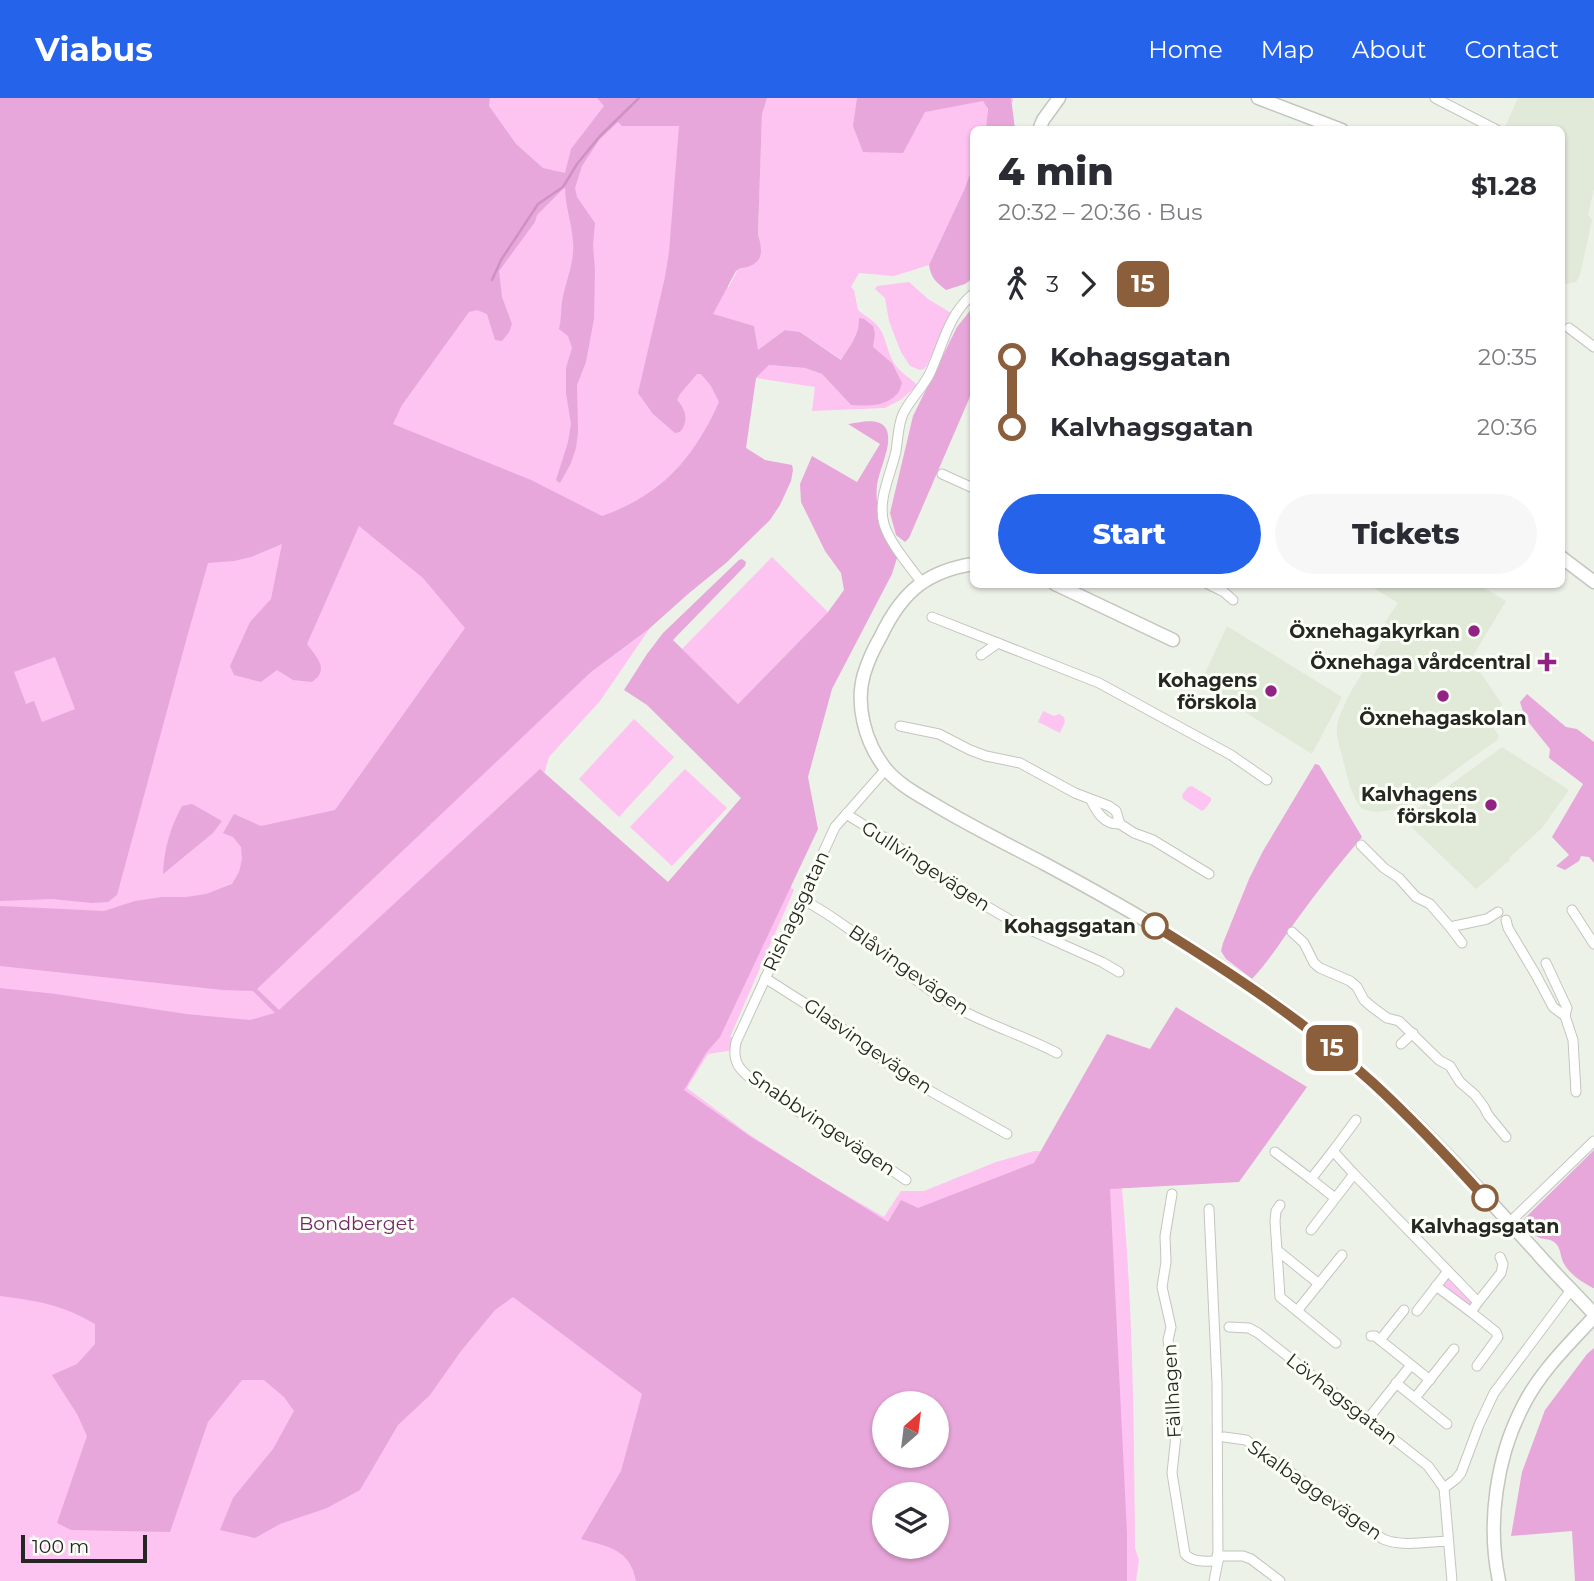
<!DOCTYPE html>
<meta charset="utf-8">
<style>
:root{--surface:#fff;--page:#f7f7f7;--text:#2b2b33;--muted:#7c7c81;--accent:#2563eb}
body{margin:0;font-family:Montserrat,sans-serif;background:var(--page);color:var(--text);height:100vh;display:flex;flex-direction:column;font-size:26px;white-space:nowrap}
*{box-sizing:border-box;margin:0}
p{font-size:23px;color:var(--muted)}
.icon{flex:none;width:38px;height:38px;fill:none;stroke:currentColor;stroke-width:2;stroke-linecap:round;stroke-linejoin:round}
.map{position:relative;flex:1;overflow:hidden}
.panel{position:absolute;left:970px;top:28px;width:595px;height:462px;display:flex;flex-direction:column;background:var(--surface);border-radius:10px;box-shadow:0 2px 5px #0004}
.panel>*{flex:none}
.badge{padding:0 14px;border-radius:10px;font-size:24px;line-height:46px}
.needle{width:46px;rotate:28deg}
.controls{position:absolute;left:872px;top:1293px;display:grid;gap:14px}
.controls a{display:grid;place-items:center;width:77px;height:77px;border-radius:50%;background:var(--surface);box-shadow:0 2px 5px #0004;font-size:35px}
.scale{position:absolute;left:21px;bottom:18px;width:126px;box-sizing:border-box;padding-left:7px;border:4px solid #262724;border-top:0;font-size:19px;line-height:24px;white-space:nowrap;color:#262724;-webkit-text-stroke:5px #fbfff6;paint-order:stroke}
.map>.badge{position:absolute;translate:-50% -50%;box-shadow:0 0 0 4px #fff}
.legs{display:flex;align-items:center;gap:10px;height:77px;padding:0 28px;font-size:23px}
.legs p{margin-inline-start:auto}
.overview{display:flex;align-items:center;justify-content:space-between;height:119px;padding:0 28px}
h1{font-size:38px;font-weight:800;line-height:52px}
.action{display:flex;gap:14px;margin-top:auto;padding:14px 28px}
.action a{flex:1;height:80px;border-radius:42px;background:var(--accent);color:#fff;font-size:28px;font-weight:800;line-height:80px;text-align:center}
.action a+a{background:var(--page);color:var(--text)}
ul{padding:0 28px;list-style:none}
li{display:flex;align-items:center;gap:24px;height:70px;font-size:26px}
li i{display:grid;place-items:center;width:10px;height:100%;margin:0 9px;background:currentColor}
li i::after{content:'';width:18px;height:18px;margin:-9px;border:5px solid;border-radius:50%;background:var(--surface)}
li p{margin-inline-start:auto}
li:first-child i{background:linear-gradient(#0000 50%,currentColor 0)}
li:last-child i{background:linear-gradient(currentColor 50%,#0000 0)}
header{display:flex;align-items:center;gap:42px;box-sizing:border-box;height:98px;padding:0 35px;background:var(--accent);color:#fff}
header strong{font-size:33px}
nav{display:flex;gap:38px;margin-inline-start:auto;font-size:24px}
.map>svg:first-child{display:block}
</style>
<header>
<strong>Viabus</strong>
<nav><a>Home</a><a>Map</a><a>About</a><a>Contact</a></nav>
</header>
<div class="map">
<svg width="1594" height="1483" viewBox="0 0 1594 1483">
<rect width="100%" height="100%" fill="#edf2e9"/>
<g fill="#e1e9d9">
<path d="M1518,0h74l2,3v87l-6,27 4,5 -12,55 -4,7 -15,3v-155l-57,-1z"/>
<path d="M1369,487h110l27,16 -35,58 31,45 -10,17 2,8 5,7 -2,4 -90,65 -8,4 -23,3 -14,-3 -5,-7 -7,-15 -13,-50v-12l2,-8 11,-24 41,-66 -6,-5 13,-19z"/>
<path d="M1227,528l115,71 -30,57 -112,-70z"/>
<path d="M1502,649l67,43 -27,38 -33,30 1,2 -34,29 -73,-70z"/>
</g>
<g fill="#fdc3f1" fill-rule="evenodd">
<path d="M0,0h726l2,190 11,-20c23,-3 25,-13 19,-34l4,-121 5,-15h246v4l-26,5 1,11 -2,11 -13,1v36l-9,24 -35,75 -35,11 -35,-3 -8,14 3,3 4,20c7,6 17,11 22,19 7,11 7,25 16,37 6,8 15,12 21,19l-2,2 -13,12 -17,9 -73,3 3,-24 -59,-9 13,-13 36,3 17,6 29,31 41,-42 -20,-16 3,-13 -15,-8 -5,13 -13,21 -42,-28 -15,-2 -28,21 -3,-25 -30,-8 2,171 -76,139 -50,73 -51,56 -7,24 124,133 78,-73 50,49 -64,147 13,1 -3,11 -32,5 -21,34 63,47 72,46 62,36 17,-26h23l72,-29 38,-11 55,2 31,16c13,125 14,252 15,379l4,12 -3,21h-1136zM884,1306h52v52h-52zM884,1396h52v53h-52z"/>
<path d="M909,184l19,17 23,14 -24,52 -3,4 -4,1 -10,-4 -9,-14 -12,-31 -4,-23 -10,-9 2,-3z"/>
<path d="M772,459l56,55 -90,92 -56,-55z"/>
<path d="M1043,613l11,5 5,-2 5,3 1,5 -5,11 -22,-11z"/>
<path d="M634,621l40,38 -55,60 -40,-38z"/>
<path d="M685,671l42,39 -55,58 -42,-39z"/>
<path d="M1192,688l19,12v3l-6,8 -3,2 -19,-12 -1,-4 6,-8z"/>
<path d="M1449,1179l25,25 -3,6 -28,-21 -1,-4z"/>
</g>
<g fill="#e7a7da" fill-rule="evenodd">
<path d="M0,0h490l-1,8 27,38 27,24 22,5 6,-24 33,-43 -7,-8h170l-5,16 -4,120c4,14 7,28 -11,33 -11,3 -1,-2 -11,4l-23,43 41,12 4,24 27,-20 15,2 41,28c9,-14 19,-26 18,-42l5,1 9,7 2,8 -2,13 19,16 10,20c-1,3 -3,10 -5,11 -11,13 -31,12 -46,11l-29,-31 -17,-6 -36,-3 -13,13 -10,70 19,12 27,5 1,5 -2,11 -11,24 -10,15 -44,43 -38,31 -38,34 -59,44 -334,317 22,21 261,-241 128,113 73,-84 -94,-93 -23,-15 23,-36 16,-21 76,-73 3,-1 4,3 -1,4 -72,74 65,64 90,-92 16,-22 -3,-17 -16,-22 -24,-49 -1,-18 12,-28 45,26 23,-38 -32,-20c10,-1 29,-7 37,3 10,13 -6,42 -8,58 -1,8 0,19 1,27 3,16 11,32 19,46l-5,16 -60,115 -24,88 10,52 -98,208 -14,16 -22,37 67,47 137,85 13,-22 17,8 116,-45 73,-129 43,15 26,-42 131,80 -68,95 -129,7 17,344v48h-491c-6,-32 -27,-34 -55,-42l40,-68 21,-77 -129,-97 -18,13 -34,41 -31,44 -32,30 -38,65 -33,18 -47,16 -25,14 -35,-8 13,-32 40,-49 21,-38 -10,-14 -20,-17h-22l-34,42 -38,110 -99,-2 -14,-7 30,-87 -10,-22 -25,-39 25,-11 18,-20v-20c-34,-20 -57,-23 -95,-28v-308l56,6 130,20 64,6 25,-7 -22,-22 -30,-1 -223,-24v-60l104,5 31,-10 27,-4h24l20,-3 26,-10 7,-12 3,-13 -1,-12 -8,-10 -10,-4 11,-19 27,12 74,-16 130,-182 -42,-50 -64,-52 -52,118c10,14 23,25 5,38l-19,-2 -16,-10 -16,12 -27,-7 -4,-9 20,-44 21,-23 11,-55 -31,13 -17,4 -26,2 -21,74 -70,258 -9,7 -17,1 -39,-4 -52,2zM618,24l4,4h57l-10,126 -4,25 -27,116 15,21 22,19 5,-1c9,-10 6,-23 -3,-32l3,-6 17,-20h4l10,12 8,16c-25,56 -57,93 -117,114l-71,-36 -138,-56 9,-19 67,-93 8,-2 10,4 8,26 7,1 7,-9 3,-8 -10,-27 -3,-26 36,-49 2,-7 28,-28c0,19 7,36 8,55 2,21 -8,40 -11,60 -1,9 -1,18 -3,27l9,7 4,12 -6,20v25l5,31 -3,18 -12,38 4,3 11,-20 5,-15 2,-16 -1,-47 9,-23 8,-43 1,-49 -2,-25 2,-22 -18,-26 -2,-9 7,-22 17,-26zM55,559l20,52 -33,13 -8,-21 -8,3 -12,-32zM884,1306h52v52h-52zM884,1396h52v53h-52z"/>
<path d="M857,0h154l4,31h-29l2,-20 -5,-8 -58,11 -22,41 -40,-1 -10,-26z"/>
<path d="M973,68v112l-8,6 -19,6c-10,-8 -15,-12 -17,-25l35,-75z"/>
<path d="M973,209v79l-4,13 -60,139 -4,4 -9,-7 -6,-22 23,-97 44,-89z"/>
<path d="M1527,596l39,33 11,2 17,13v121l-5,-6 -8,-1 -2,5 -14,9 -9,-4 13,-11 -17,-18 31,-53 -34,-26 1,-9 -25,-31 -5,-16z"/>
<path d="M1315,666l4,1 43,72c-22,26 -44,53 -64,81 -15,20 -28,42 -46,61l-26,-20 -5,-8 2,-8 26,-64 14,-28z"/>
<path d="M192,706l30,17 -9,12 -50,41c1,-25 7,-46 19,-68z"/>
<path d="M1594,1052v138h-1c-11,-6 -24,-14 -30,-26 -3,-7 -2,-15 -9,-20 -5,-4 -11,-2 -16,-5 -7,-3 -12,-11 -16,-16z"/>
<path d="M1594,1250v233h-19l-3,-50 -61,5 11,-64 23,-62 42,-56z"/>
</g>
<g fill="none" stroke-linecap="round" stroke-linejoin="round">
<path stroke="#cf91c3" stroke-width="2.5" d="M492,182l9,-20 37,-56 25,-17 14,-23 23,-28 39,-38"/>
<g stroke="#c2c6bd" stroke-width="11">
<g id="street">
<path d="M1435,0l62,32"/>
<path d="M1569,230l25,19"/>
<path d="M942,376l31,14"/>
<path d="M922,485c-12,-17 -32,-39 -38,-59 -7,-24 7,-50 12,-73 2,-12 2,-26 7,-37 7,-15 20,-26 27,-41 13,-28 18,-58 43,-79"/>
<path d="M1208,486l16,8 9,8"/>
<path d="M932,519l167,66 132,72 36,25"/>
<path d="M981,557l17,-12"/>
<path d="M900,628l39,8 31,16 16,6 34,7 55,30 34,13 7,5 4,13 14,9 19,7 56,34"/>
<path d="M886,671l-51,58 -99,215c-2,9 -2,18 4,26 8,11 23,19 34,27 42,30 89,55 132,85"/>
<path d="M1091,702c6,13 14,25 29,24"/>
<path d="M846,716l47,29 49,37 73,43 87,39 17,10"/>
<path d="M1361,747l23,23 15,10 17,19 14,7 20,23 37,-8 11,-7"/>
<path d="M802,801c50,27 92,67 139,99 36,24 78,35 116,55"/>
<path d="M1572,812l22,34"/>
<path d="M1506,822l2,8 28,47 17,32 12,9 8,24 3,52"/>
<path d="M1450,829l12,16"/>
<path d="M1292,834l12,11 10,20 6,5 30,13 7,6 7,13 8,7 15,11 12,3 40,39 11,6 10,16 15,13 9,12 4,8 18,22"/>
<path d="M1546,865l21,45 -2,8"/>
<path d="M765,880l69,44 53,41 45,29 75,42"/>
<path d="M1401,946l12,-11"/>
<path d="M1333,1053l23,-31"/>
<path d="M1275,1054l36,27"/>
<path d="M1354,1076l124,128 -7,10 -35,-26"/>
<path d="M1172,1096l-7,42 1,26 -4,25 9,40 -3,13 7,43 -3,32 5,11 -5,47 13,81c8,9 21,7 33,7"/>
<path d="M1280,1107l-4,6 -1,10 5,76 56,46"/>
<path d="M1209,1111l8,174 1,178 -4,20"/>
<path d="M1509,1125l85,-82"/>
<path d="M1311,1132l43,-56 -21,-23 -22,28 24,19"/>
<path d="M1277,1152l42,34"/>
<path d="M1478,1204l23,-29 2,-9 -3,-7"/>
<path d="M1297,1213l45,-56"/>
<path d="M1417,1213l31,-40"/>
<path d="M1471,1214l25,20 2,5 -21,29"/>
<path d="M1229,1229l20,1 9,5 170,133 16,22 8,93"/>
<path d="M1371,1238h4l55,44"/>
<path d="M1380,1242l24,-30"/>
<path d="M1396,1285l51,41"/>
<path d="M1415,1300l39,-49"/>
<path d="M1368,1321l43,-54"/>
<path d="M1224,1339l22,3 137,99c19,8 44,3 64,2"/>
<path d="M1444,1390l12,-9 5,-6 18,-48 15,-32 77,-103"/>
<path d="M1217,1458h26l8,3 29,22"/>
</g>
</g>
<g stroke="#c2c6bd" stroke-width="15">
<g id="secondary">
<path d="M1258,0l84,32"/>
<path d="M1039,32l4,-10 16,-22"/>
<path d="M1561,459l33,25"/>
<path d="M973,466c-19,3 -38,9 -54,21 -17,13 -29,32 -38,51 -7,12 -13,25 -17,38 -9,31 1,68 21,94 12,15 30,25 47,35 36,22 75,41 113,61 69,37 137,76 201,120 44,29 86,62 125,97 60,53 113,114 167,173 18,21 38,40 56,60"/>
<path d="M1055,486l118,56"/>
<path d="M1499,1483c-12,-57 -3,-123 24,-175 17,-34 45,-61 71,-89"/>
</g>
</g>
<use href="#street" stroke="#fff" stroke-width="9"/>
<use href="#secondary" stroke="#fff" stroke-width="12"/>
</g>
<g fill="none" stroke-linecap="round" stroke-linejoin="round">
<g stroke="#fff" stroke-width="16">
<path id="line-1" d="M1155,828c76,47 151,96 218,157 39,36 76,75 112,115"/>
</g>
<use href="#line-1" stroke="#8b5e3c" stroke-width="10"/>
</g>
<g fill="#922384" stroke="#fbfff6" stroke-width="2.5">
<circle cx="1474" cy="533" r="7"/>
<path d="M1543.5 553.5h7v7h7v7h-7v7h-7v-7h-7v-7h7z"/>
<circle cx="1271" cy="593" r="7"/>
<circle cx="1443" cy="598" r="7"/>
<circle cx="1491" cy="707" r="7"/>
</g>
<g fill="#fff" stroke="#8b5e3c" stroke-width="3.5">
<circle cx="1155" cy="828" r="12"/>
<circle cx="1485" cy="1100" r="12"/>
</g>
<g text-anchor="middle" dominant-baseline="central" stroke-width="6" stroke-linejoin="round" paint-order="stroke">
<g font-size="19" font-weight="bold" fill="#262724" stroke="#fbfff6" text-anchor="end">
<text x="1460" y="533">Öxnehagakyrkan</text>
<text x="1531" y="564">Öxnehaga vårdcentral</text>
<text x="1257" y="582">Kohagens<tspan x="1257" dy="22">förskola</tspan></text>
<text x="1443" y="620" text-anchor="middle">Öxnehagaskolan</text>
<text x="1477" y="696">Kalvhagens<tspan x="1477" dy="22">förskola</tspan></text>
</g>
<g font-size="19" fill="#262724" stroke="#fbfff6">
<text transform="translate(926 768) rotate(33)">Gullvingevägen</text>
<text transform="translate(796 813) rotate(-65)">Rishagsgatan</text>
<text transform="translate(909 872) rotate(35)">Blåvingevägen</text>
<text transform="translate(868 948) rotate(35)">Glasvingevägen</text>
<text transform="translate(822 1025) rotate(34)">Snabbvingevägen</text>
<text transform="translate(1172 1293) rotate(-93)">Fällhagen</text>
<text transform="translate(1342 1301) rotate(38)">Lövhagsgatan</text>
<text transform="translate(1315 1392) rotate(35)">Skalbaggevägen</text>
</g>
<g font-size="19" font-weight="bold" fill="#262724" stroke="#fbfff6" text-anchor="end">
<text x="1136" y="828">Kohagsgatan</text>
<text x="1485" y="1128" text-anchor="middle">Kalvhagsgatan</text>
</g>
<g font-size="19" fill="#722868" stroke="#fbfff6">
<text x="357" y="1125">Bondberget</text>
</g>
</g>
</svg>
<div class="controls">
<a><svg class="needle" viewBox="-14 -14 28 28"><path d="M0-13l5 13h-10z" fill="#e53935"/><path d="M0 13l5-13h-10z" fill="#7c7c81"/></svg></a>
<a><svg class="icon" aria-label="layers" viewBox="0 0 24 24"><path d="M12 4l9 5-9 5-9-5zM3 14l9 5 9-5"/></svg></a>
</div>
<div class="scale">100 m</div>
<b class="badge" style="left:1332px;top:950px;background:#8b5e3c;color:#fff">15</b>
<section class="panel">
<div class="overview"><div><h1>4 min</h1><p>20:32 – 20:36 · Bus</p></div><b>$1.28</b></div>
<div class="legs"><svg class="icon" aria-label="walk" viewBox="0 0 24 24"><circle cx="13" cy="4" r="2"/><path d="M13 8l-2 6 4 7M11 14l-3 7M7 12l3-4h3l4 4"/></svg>3<svg class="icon" aria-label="forward" viewBox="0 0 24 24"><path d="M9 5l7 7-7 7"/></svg><b class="badge" style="background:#8b5e3c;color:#fff">15</b></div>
<ul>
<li><i style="color:#8b5e3c"></i><b>Kohagsgatan</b><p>20:35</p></li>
<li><i style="color:#8b5e3c"></i><b>Kalvhagsgatan</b><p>20:36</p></li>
</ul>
<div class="action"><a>Start</a><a>Tickets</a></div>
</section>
</div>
